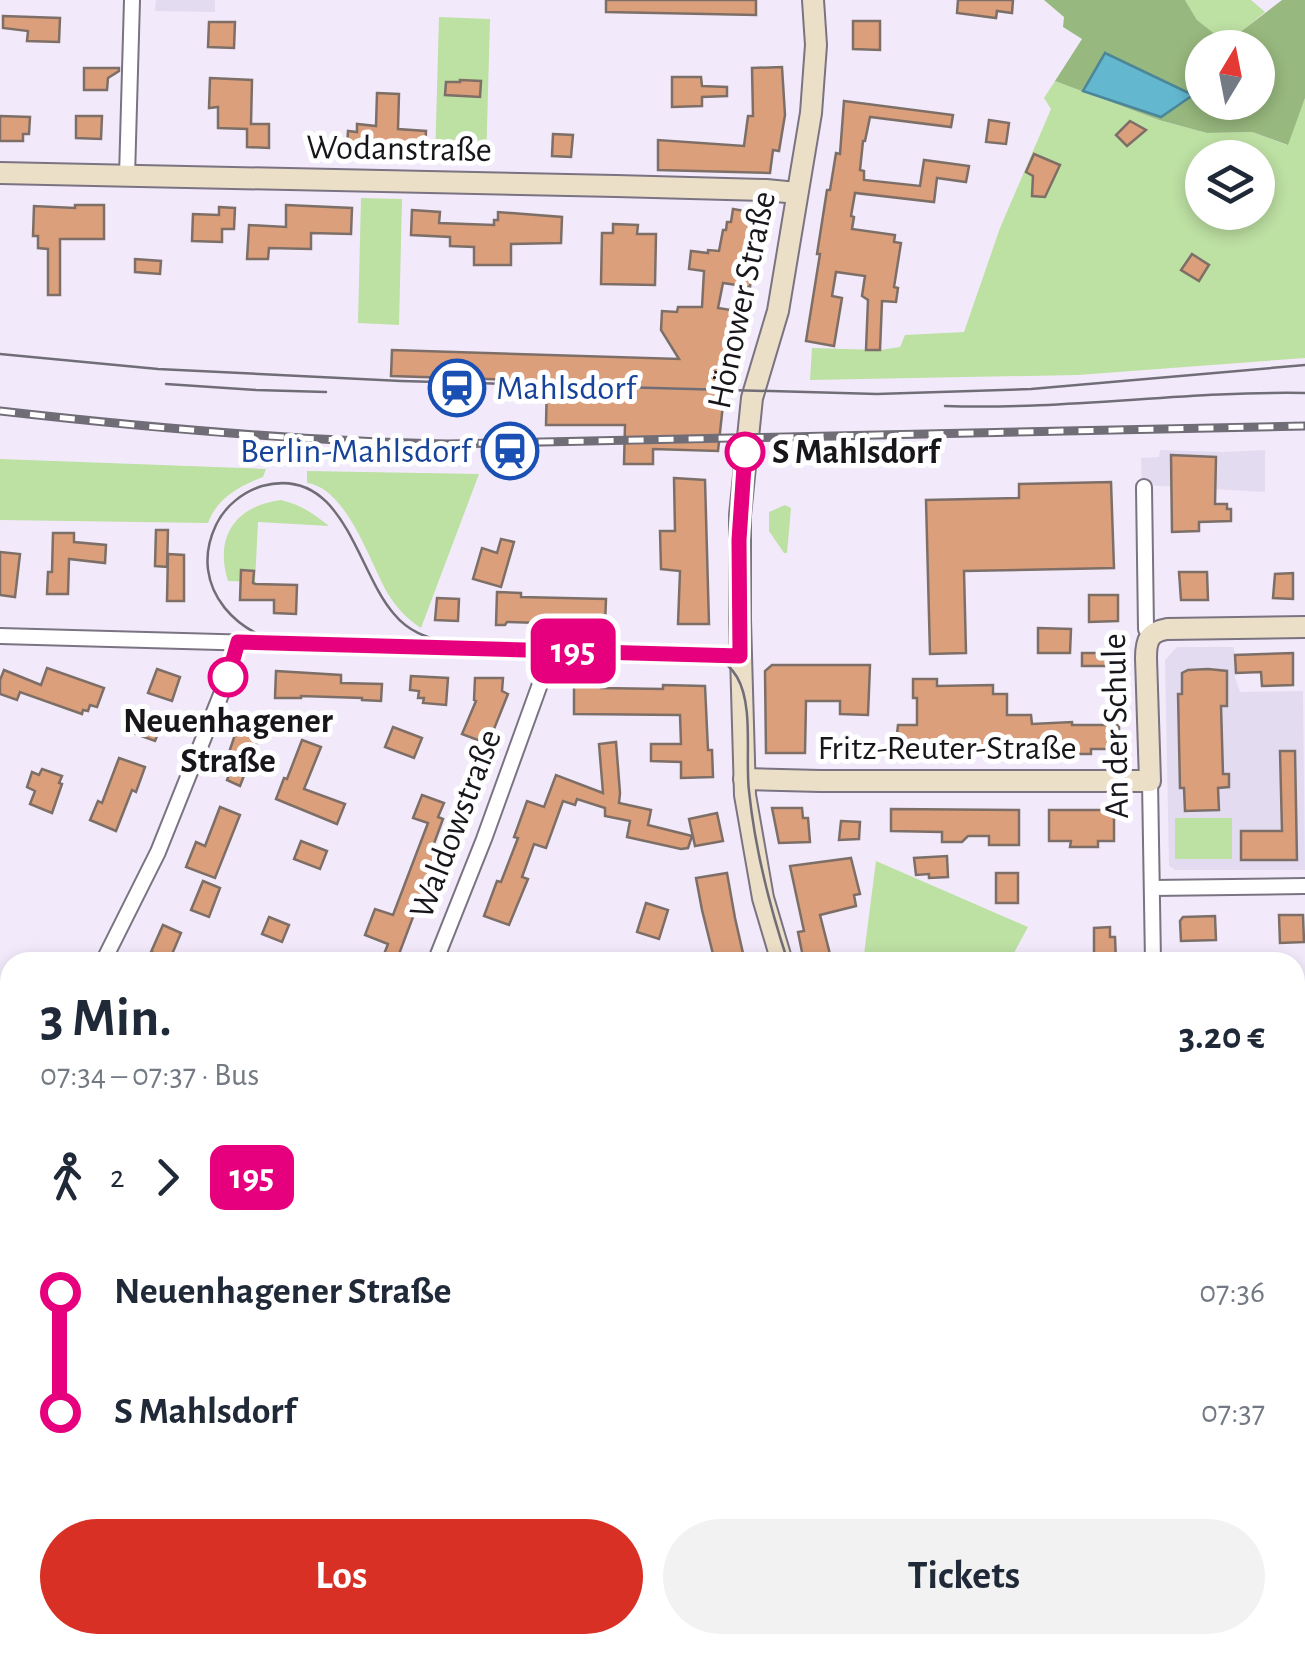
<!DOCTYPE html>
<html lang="de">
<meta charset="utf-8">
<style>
:root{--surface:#fff;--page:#f2f2f3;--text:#1f2937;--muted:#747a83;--accent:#d93025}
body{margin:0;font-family:"Alegreya Sans",sans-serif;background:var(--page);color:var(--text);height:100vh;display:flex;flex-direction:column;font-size:38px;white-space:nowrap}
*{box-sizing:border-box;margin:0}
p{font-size:32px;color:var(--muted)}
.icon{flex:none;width:55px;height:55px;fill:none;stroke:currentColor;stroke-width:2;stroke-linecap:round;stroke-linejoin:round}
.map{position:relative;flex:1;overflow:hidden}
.details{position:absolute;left:0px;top:952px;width:1305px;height:702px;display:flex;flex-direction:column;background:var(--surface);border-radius:30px 30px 0 0;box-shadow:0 5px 15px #0003}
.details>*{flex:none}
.badge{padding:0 20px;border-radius:15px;font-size:35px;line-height:65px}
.needle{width:65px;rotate:10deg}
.controls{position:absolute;left:1185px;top:30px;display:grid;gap:20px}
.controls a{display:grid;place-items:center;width:90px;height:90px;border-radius:50%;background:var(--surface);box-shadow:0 5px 15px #0003;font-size:50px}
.map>.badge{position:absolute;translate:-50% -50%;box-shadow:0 0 0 5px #fff}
.legs{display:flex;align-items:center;gap:15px;height:110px;padding:0 40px;font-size:32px}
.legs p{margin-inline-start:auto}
.overview{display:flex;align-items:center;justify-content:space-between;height:170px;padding:0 40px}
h1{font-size:55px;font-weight:700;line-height:75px}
.cta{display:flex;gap:20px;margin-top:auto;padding:20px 40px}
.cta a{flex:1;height:115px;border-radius:60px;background:var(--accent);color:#fff;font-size:40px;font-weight:700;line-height:115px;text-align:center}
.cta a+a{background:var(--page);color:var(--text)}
ul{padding:0 40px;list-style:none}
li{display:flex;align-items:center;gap:35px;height:120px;font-size:38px}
li i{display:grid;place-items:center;width:15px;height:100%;margin:0 12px;background:currentColor}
li i::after{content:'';width:25px;height:25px;margin:-12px;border:8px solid;border-radius:50%;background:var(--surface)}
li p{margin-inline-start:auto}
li:first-child i{background:linear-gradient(#0000 50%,currentColor 0)}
li:last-child i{background:linear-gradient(currentColor 50%,#0000 0)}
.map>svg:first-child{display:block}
</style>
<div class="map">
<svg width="1305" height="1654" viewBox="0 0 1305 1654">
<rect width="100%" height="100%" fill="#f2eafa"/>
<g fill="#e3dcf1">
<path d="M156,0h59v12l-60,-1z"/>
<path d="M1160,450l64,2 41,-2v42l-123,-7 -1,-27 18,-1z"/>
<path d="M1177,647h57l1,30 5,15 63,-1 2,179h-130l-6,-4 -4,-206z"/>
<path d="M1305,1245v119l-10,22v-119z"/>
<path d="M1295,1496l10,5v153h-250l2,-9h238z"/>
</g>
<g fill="#bde0a3" fill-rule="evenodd">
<path d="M1185,0h66l14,12 -39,32 -29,-24z"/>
<path d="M439,17l51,2 -4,145 -51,-2z"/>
<path d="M1055,81l104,39 48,13 45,-1 35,13 18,-47v260l-227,17 -268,5 2,-32 68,2 20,-3 5,-12 59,-3 36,-104 51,-119 -7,-11zM1202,158h56v54h-56z"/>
<path d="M361,198l41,1 -3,126 -41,-2z"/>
<path d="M0,459l266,10 -3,8c-23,9 -46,21 -55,46l-208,-3z"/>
<path d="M307,471l172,3 -58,154c-14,-9 -24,-20 -33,-34 -18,-31 -41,-106 -81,-111z"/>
<path d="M281,500c20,5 32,13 48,26l-71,-4 -3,60 -27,-1c-14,-45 8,-75 53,-81z"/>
<path d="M785,505l6,3 -4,45h-3l-15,-22v-19z"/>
<rect x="1175" y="818" width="57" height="41"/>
<path d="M876,861l152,66 -19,35h-146z"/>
<path d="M1295,1627l10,4v23h-55l5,-9h40z"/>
<path d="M333,1645h97l-2,9h-89z"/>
<path d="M752,1645h73l-3,9h-72z"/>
</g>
<path fill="#97b87e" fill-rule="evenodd" d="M1044,0h141l12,20 29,23 56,-43h23v98l-17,47 -36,-13 -45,1 -48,-13 -104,-39 27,-42 -19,-12 1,-10zM1202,48h56v54h-56z"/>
<path fill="#63b8cf" stroke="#4c8799" stroke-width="2.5" d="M1105,53l88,42 -32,22 -78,-26z"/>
<g fill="#dc9f7b" stroke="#7d6f67" stroke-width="2.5">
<path d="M606,0h150v15l-150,-3z"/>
<path d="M958,0h55l-1,13 -15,-2 -1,7 -39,-5z"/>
<path d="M3,16l57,2 -1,24 -32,-1 1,-10 -25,-3z"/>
<path d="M853,21h27v29l-27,-1z"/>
<path d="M209,22h26l-1,26 -26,-1z"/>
<path d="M782,67l3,48 -6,36 -6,-1 -3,23 -112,-3v-30l86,6 4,-30h5l-1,-48z"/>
<path d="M84,68h35v3l-11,7 -1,12h-23z"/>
<path d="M672,77h29l1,9 25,1v9l-25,1v9l-30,1z"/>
<path d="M210,78l42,2 -1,44h18v24l-22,-1v-18l-29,-1v-21l-9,1z"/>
<path d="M460,80l21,1 -1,16 -35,-2 1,-13h14z"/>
<path d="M377,93l22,1 -1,35 28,2 -1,21 -21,-1v-6l-27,-1v6l-30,-3 1,-16 9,1v-8l19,2z"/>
<path d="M844,101l109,14 -2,12 -81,-10 -5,24h-2l-3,29 4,1v9l56,6 4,-26 45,6 -3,16 -29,-4 -3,24 -79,-9 -4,23 3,1 -2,12 43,6 -1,7 7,1 -7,44 4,1 -2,14 -14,-1 -2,49h-14l2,-50 -6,-4 3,-20 -29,-4 -4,24 10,2 -8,48 -28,-5 14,-87h-3l10,-64h3l6,-37 4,1z"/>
<path d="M0,116l30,1 -1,17h-6v7h-23z"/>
<path d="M76,116h26l-1,23 -25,-1z"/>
<path d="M989,120l20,3 -3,21 -20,-2z"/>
<path d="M1130,121l16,9 -19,16 -11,-11z"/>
<path d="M553,134l20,1 -2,22 -19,-1z"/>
<path d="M1034,154l26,11 -15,32 -13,-1 1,-20 -7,-4z"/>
<path d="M75,205h29v34h-44v56h-12v-46l-10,-1v-12h-5l1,-30 41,2z"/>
<path d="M286,205l66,3 -1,26 -40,-1v16l-42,-1 -1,11h-21l2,-34 37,2z"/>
<path d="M219,207l16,1 -1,21h-12v13l-30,-1 1,-27 26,1z"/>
<path d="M733,209l30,5 -3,16 8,1 -4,21 -8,-2 -6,37 -27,-4 -5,25 13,2 1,11 -14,130 -65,-2v15h-29l1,-39h-79l1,-44 -156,-5 1,-26 287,9 -18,-29 1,-19 15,1 1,-5h24l2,-36 -15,-2 2,-18 17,2v-3l11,1 4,-21h3l1,-8h4z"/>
<path d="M412,210l28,2 -1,11 55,2v-5h4v-8l64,5 -1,26 -50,1v21h-37v-18l-24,-1v-9l-39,-2z"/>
<path d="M613,224l25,1 -1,9h19l-1,51 -54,-1 1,-51h11z"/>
<path d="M1192,254l17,11 -10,16 -18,-11z"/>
<path d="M135,259l26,2 -1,13 -25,-2z"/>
<path d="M1171,455l45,2 -1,47h12v5h4v12l-32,1v9l-27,1z"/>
<path d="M674,478l31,2 4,144h-31l2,-53 -19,-2 -1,-38h15z"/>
<path d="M1111,482l3,86 -150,3 2,82 -36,1 -4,-154 93,-2v-14z"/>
<path d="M156,530h12l-1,37 -12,-1z"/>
<path d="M53,533h21v9l32,3 -1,18 -36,-4 -1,35h-21l1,-22h4z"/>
<path d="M501,539l13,3 -13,45 -28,-8 9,-31 15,5z"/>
<path d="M0,552l20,2 -5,43 -15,-2z"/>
<path d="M168,554l16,1v46h-17z"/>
<path d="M241,570l13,1 -1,12 3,1 41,1 -1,29 -22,-1v-13h-34z"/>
<path d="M1179,572h28l1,28h-27z"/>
<path d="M1293,573v26l-20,-1 2,-24z"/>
<path d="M497,592l24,1v4l85,2 -1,26 -98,-3 -2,3h-9z"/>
<path d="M1089,595h29v26l-29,1z"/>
<path d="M437,598l22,1 -1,22 -23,-1z"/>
<path d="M1038,628l33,1 -1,24h-32z"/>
<rect x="1082" y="653" width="30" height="13"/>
<path d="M1293,653v32l-31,1 -1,-14 -25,1 -1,-18z"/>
<path d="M772,665h98l-2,50 -28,-1v-13h-34l-1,52h-39l-1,-82z"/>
<path d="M47,668l57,20 -7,19 -7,-2 -2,6 -5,-1 -1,4 -62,-22 -3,8 -17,-6v-14l4,-10 37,15z"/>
<path d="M157,669l23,8 -8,24 -24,-8z"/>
<path d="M1208,669l19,2v35h-6l2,68h6v13l-11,1 1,22 -34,1 -1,-23h-4l-2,-94h4v-21l6,-3z"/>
<path d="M276,671l65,4v8l41,1 -1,17 -19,-1v-2l-61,-2v2h-26z"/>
<path d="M411,676l37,2 -2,27 -23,-2 1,-5h-6l1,-7 -9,-1z"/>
<path d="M475,678h28l-1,13 6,3 -20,50 -26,-10 14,-33 -2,-1z"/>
<path d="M913,679h24v7l56,-1v9h14v21h24l1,9 40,-2v3h47v15h-6v9h-22v5h-17l-3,4 -5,-4 -171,-2 3,-27h19v-27h-4z"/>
<path d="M587,680l6,3h8v5l62,1v-4l42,1 3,64h4l1,27 -32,1v-16l-30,-1v-17h30l-1,-29 -106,-1v-31h9z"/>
<path d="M130,718l30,11 -5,12 -30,-11z"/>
<path d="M240,720l17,7 -1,3 5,2 -21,54 -13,-6 2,-5 -7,-2z"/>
<path d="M393,727l29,11 -8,20 -29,-11z"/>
<path d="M302,740l19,7 -17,42 41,15 -8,20 -61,-25 8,-21 3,1z"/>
<path d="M616,742l4,51 -1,10 32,7 -3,15 44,11 -4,12 -7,1 -54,-12 3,-16 -25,-5v-8l-28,-9 -2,6 -12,-4 -17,47 -12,-4 -12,33 6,2 -19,46 -25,-9 13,-35 4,1 17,-44 -4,-1 13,-36 17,6 12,-32 47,18 -4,-49z"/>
<path d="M1280,751h15l2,109h-56v-29h41z"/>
<path d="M119,758l26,9 -9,25 -4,-2 -16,41 -26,-11 8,-19 4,2z"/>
<path d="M42,769l20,7 -3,7 3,1 -10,29 -22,-9 5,-13 -8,-4 5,-15 7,3z"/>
<path d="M422,795l22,8 -6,14 5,2 -11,30 15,6 -22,57 -9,-3 -20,53h-15l7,-18 -23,-9 10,-26 18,6 35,-92 -15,-5z"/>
<path d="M220,807l20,8 -25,63 -29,-11 10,-25 9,4z"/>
<path d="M772,808h30l1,10h5l2,24 -31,1z"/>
<path d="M891,809l128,1v35h-30v-9h-21l-6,6h-20v-10l-51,-1z"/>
<path d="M1049,810h65v31h-16v6h-28l1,-6h-22z"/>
<path d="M717,813l6,28 -28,5 -6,-27z"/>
<path d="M841,821l19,1 -1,17 -20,1z"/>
<path d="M301,841l26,10 -7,18 -26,-10z"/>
<path d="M947,856l1,21 -19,1v-4l-13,1 -2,-17z"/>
<path d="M851,858l9,36 -6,1 2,11 -36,9 12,47h-28l-6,-30 6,-1 -14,-65z"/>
<path d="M727,873l8,45 10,44h-30l-13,-52 -6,-32z"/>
<rect x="996" y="873" width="22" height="30"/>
<path d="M203,881l17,7 -11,29 -18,-7z"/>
<path d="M646,903l22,7 -9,29 -22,-7z"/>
<path d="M1279,915h24l1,27 -24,1z"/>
<path d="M1215,916l1,24 -35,1 -1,-20 3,-4z"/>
<path d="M269,917l20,8 -7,17 -20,-8z"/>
<path d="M163,925l18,8 -11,26 -19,-7z"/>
<path d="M1110,927v10h5l1,25h-22v-34z"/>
</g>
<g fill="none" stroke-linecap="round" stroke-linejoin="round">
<g stroke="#7a7381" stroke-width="18">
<g id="street">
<path d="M127,176l5,-176"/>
<path d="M1144,487l2,142 4,6"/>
<path d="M0,636l741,20"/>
<path d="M1150,781l3,181"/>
<path d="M1152,888l153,-2"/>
<path d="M103,962l55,-110 70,-175 11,-35"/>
<path d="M435,962l49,-123 68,-188"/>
<path d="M0,1166l10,-19"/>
<path d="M1295,1217l10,5"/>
<path d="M0,1432l10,5"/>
<path d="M195,1647l17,7"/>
<path d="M1006,1654l1,-9"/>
</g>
</g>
<g stroke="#7a7381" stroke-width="24">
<g id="secondary">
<path d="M0,173l616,13 150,4 31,3"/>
<path d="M744,779l76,2h330l-4,-123c0,-18 3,-26 21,-29l138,-2"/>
<path d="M782,962l-19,-64 -18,-103 -5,-175v-105l12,-117 26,-87 33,-198 5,-68 -3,-45"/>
<path d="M0,1074l10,4"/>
<path d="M604,1654l3,-9"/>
</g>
</g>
<use href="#street" stroke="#fff" stroke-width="14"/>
<use href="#secondary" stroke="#ecdfc8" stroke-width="20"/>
<g stroke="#716d77" stroke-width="2.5">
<path d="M0,354l158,15 243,12 476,13 154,-5 274,-24"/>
<path d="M166,384l90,6 70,2"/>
<path d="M945,406c121,4 240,-15 360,-13"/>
<path d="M667,646l-61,7 -304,-7c-62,-4 -116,-58 -86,-121 9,-19 27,-33 46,-39 82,-22 94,85 132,128 14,17 32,24 53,28l232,5c23,1 45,9 58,30 17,29 8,81 12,114 6,58 21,117 39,171"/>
<path d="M612,1654l3,-9"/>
</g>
<g stroke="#716d77" stroke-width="9">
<path id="rail" d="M0,411c151,17 297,30 448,33l857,-18"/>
</g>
<use href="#rail" stroke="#fff" stroke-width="5" stroke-dasharray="15" stroke-linecap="butt"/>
</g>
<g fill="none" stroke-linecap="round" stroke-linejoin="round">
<g stroke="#fff" stroke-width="22">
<path id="line-1" d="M228,677l10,-35 502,14 -1,-116 6,-88"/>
</g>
<use href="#line-1" stroke="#e6007e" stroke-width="15"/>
</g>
<defs>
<g id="station-ring" transform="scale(2.875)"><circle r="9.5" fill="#fff" stroke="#1a4fb4" stroke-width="1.5"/><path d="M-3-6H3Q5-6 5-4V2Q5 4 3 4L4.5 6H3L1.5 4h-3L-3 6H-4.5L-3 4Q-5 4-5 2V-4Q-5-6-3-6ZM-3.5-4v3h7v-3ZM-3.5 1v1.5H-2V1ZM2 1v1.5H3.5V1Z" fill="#1a4fb4"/></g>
</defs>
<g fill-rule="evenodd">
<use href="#station-ring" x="457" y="388"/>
<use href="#station-ring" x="510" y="451"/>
</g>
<g fill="#fff" stroke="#e6007e" stroke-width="5">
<circle cx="745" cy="452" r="18"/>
<circle cx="228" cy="677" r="18"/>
</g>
<g text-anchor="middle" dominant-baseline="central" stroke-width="10" stroke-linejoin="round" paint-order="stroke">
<g font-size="35" fill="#18161b" stroke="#fff">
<text transform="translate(399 149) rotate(1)">Wodanstraße</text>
<text transform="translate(742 300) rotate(-78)">Hönower Straße</text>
<text transform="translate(1116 726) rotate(-91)">An der Schule</text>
<text x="947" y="748">Fritz-Reuter-Straße</text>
<text transform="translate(456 824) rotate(-69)">Waldowstraße</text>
</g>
<g font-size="35" fill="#164399" stroke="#fff" text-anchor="start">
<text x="496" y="388">Mahlsdorf</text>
<text x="471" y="451" text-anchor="end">Berlin-Mahlsdorf</text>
</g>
<g font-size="35" font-weight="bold" fill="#18161b" stroke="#fff" text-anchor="start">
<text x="772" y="452">S Mahlsdorf</text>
<text x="228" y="721" text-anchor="middle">Neuenhagener<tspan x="228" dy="40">Straße</tspan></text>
</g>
</g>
</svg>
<div class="controls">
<a><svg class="needle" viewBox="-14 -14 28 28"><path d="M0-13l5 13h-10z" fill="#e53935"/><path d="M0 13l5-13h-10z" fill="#747a83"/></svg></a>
<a><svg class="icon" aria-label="layers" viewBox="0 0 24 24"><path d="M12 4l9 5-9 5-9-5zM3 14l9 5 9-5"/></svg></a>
</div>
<b class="badge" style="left:573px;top:651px;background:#e6007e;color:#fff">195</b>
<section class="details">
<div class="overview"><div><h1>3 Min.</h1><p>07:34 – 07:37 · Bus</p></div><b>3.20 €</b></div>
<div class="legs"><svg class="icon" aria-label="walk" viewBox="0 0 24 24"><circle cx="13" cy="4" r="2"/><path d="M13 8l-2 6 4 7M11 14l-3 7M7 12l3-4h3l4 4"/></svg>2<svg class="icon" aria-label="forward" viewBox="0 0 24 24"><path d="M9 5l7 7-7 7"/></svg><b class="badge" style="background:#e6007e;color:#fff">195</b></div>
<ul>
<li><i style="color:#e6007e"></i><b>Neuenhagener Straße</b><p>07:36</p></li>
<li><i style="color:#e6007e"></i><b>S Mahlsdorf</b><p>07:37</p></li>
</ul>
<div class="cta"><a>Los</a><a>Tickets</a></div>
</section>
</div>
